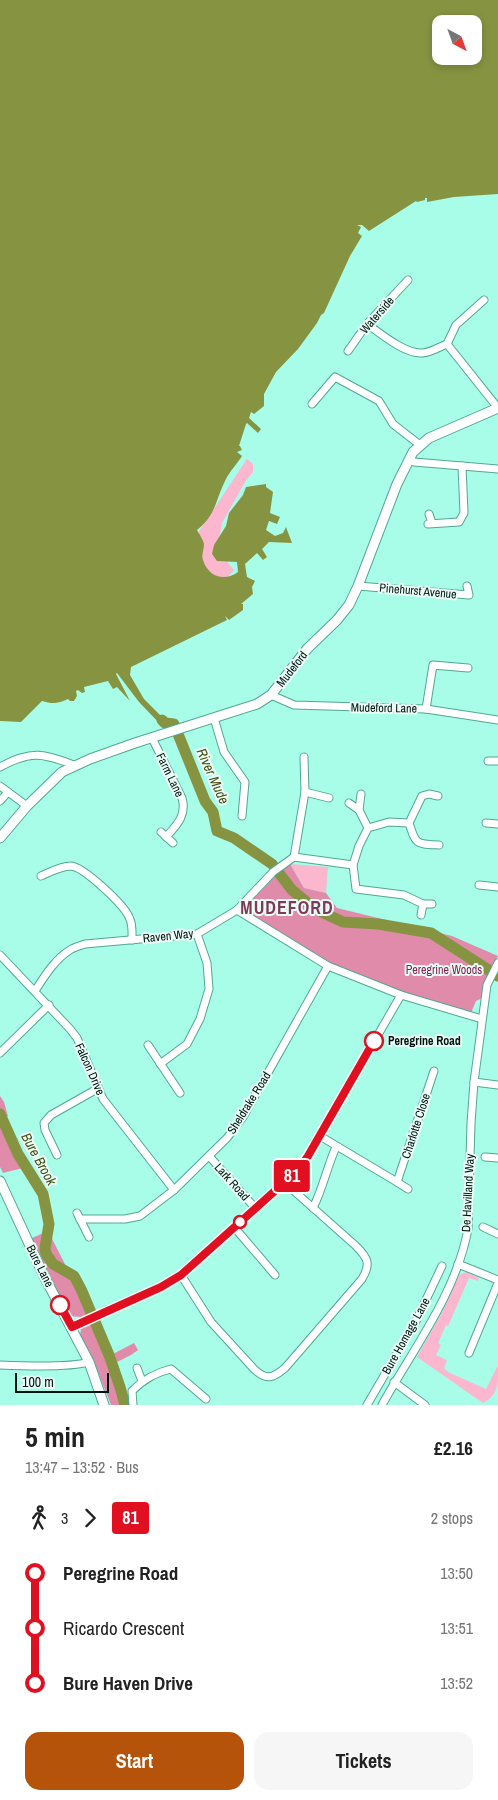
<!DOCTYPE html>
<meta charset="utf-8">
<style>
:root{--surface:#fff;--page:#f6f6f6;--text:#222;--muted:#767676;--accent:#b45309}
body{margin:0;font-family:"Archivo Narrow",sans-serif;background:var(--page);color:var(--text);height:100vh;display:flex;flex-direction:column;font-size:19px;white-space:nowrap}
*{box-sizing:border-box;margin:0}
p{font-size:16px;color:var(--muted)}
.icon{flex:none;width:28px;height:28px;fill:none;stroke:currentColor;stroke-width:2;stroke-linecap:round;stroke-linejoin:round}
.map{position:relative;height:1405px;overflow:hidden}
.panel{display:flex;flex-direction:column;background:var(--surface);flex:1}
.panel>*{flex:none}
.badge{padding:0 10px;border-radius:4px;font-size:18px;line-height:32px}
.needle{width:32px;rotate:139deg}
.controls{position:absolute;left:432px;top:15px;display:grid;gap:10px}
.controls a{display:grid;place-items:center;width:50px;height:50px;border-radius:10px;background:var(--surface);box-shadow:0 2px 8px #0003;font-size:25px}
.scale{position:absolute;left:15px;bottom:12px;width:94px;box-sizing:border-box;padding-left:5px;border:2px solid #001510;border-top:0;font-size:14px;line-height:18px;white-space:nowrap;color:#001510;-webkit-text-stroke:4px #ebfbf7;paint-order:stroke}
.map>.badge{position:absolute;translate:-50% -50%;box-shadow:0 0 0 2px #fff}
.legs{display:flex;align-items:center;gap:8px;height:55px;padding:0 25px;font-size:16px}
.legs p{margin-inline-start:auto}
.headline{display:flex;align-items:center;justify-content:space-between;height:85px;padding:0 25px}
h1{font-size:28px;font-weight:700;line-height:38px}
.button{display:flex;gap:10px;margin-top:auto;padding:10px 25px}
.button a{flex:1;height:58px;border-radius:15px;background:var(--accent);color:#fff;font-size:20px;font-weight:700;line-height:58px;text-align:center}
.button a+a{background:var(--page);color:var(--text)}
ul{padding:0 25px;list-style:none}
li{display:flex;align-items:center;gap:18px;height:55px;font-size:19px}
li i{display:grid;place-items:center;width:8px;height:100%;margin:0 6px;background:currentColor}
li i::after{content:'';width:12px;height:12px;margin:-6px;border:4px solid;border-radius:50%;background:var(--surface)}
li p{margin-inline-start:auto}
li:first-child i{background:linear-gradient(#0000 50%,currentColor 0)}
li:last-child i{background:linear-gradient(currentColor 50%,#0000 0)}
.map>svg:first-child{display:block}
</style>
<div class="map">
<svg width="498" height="1405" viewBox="0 0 498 1405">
<rect width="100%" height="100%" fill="#a8fde9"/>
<g fill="#fcb6ce">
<path d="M247,459l6,5v8l-8,10 -23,41 -5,27 17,20 -12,13 -18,-10 -8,-37z"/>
<path d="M290,864l38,3 -2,26 -22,-5z"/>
<path d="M466,1272l13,6 -1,3 -9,-3 -21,48 -2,-1 -8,18 3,2 -5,10 11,5 -3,8 4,4 38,17 11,-22 1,1c0,17 0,27 -15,35l-66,-46 26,-46 16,-36z"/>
</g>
<g fill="#e08ba9">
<path d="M290,864l14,24 22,5 11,15 115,28 46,20 -14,29 -2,13 -6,3 -5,12 -69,-20 -73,-29 -86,-54 29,-31z"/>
<path d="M0,1096l4,6 4,14 -3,2 21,46 -3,4 -20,5 -3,-6z"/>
<path d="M48,1231l42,82 -9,4 -12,-1 -37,-78z"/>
<path d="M98,1322l13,33 23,-12 4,7 -7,5 -16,8 15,42h-19l-20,-51 -11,-19 1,-6z"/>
</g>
<path fill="#869442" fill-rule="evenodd" d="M0,0h498v194l-44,3 -27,5v-4h-2v2l-8,2 -1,-1 -47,30 -7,-6h-5l4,2 -3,6 4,3 -12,20 -26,57 -3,2 -4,8 -19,26 -22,23 -12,22v12l-10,8 -3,-2 -2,6 12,11 -3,4 -11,-10 -1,1 -7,22h1l2,4 -5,2 5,4c-5,8 -12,15 -16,23 -11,21 -9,35 -29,51 2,4 6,9 7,14 0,6 -3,11 -1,16 5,17 22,22 35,12l-1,-10 -20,-1 -5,-7 2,-9 12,-19 3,-13 14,-18 3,-8 20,-3v3l7,5 -3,21 10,4 -3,7 -8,-3 -3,9 9,6 8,-3 3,-6 6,16 -23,-1 -7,7 5,8 -4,3 -6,-7 -12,11 2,13 8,4 -3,6 1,7 -12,10h2v6l-14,10 -4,-4 2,4 -96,47 -1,8 14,24 21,21 14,3 -17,3 -23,-24 -22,-29 -1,1 14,27 -13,-14 -4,2 -5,-8 -24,6 1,5 -3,1 -4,-3 -2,1 1,5 -3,5h-4l-2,-2c-10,5 -16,5 -26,2l-21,21 -21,-1zM441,24h33v32h-33z"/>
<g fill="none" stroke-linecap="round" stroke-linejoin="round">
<g stroke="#869442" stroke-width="11">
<path d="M162,720l3,3 9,1 31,77 8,11 4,19 17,7 38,26 20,26 23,19 28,13 35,2 53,9 67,43"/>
<path d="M0,1114l18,40 25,40 6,30 -4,24 1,6 7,10 21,12 7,13 28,66 11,32 5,18"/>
</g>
<g stroke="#52a794" stroke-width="9">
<g id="minor">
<path d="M367,324c14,10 38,30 55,29 8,0 17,-6 25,-9l51,64"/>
<path d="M447,344l9,-19 28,-25"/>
<path d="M348,351l19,-27 41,-44"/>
<path d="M312,404l23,-27 44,24 14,23 27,21"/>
<path d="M414,462l84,7"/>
<path d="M429,514l3,9"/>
<path d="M428,524l31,-2 5,-9 -2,-47"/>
<path d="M358,586l111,9 -2,-9"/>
<path d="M271,695l23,10 132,4 72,11"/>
<path d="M426,709l7,-44 35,3"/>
<path d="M214,718l10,34 21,30 -3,34"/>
<path d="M152,738l30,60c5,17 -5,27 -16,39"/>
<path d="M488,761h10"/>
<path d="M0,767c31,-17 44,-14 76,-1"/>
<path d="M0,786l27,20"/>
<path d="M305,792l24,6"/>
<path d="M361,794l-2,16 9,18"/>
<path d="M0,801l8,-9"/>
<path d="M349,803l10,7"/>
<path d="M409,823c7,22 7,21 30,22"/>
<path d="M486,823l12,1"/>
<path d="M161,832l12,11"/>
<path d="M294,857l11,-65 -1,-35"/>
<path d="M41,876c9,-4 20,-10 30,-10 13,1 53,39 58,51 4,7 3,16 3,23"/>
<path d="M479,885l19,2"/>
<path d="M432,904h-9l-19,-9 -48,-6 -3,-24 6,-19 9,-18 21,-6 20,1 13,-27 7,-2 9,2"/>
<path d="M237,910l91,56 73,29 81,24"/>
<path d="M421,915l2,-11"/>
<path d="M0,955l70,74 7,9 26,61 71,91"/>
<path d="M35,991c9,-14 20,-32 35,-41 4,-3 10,-4 15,-6l112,-10 40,-24 36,-38 21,-15 59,8"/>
<path d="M148,1045l32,48"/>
<path d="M0,1053l49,-48"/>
<path d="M160,1064l27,-20 13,-25 9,-30 -2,-26 -10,-29"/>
<path d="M474,1082l24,3"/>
<path d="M320,1136l77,46 37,-111"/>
<path d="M57,1155l-12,-25 -1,-7 7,-8 46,-26"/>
<path d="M209,1156l47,53"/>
<path d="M485,1157l13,1"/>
<path d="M397,1182l11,7"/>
<path d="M313,1208c10,-20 14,-41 23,-61"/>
<path d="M77,1213l12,24"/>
<path d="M80,1219h45l15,-3 34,-26 53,-52 16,-21 85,-151"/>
<path d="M234,1227l41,48"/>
<path d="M483,1227l15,7"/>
<path d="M458,1264l40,16"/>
<path d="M181,1275l30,47 43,47c13,12 19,9 31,-1l77,-89c9,-15 6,-21 -6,-33l-71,-63"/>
<path d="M72,1327l89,-40 20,-12 104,-92 23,-27 93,-161"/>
<path d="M469,1353l29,-70"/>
<path d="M0,1365c23,1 69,3 89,-3"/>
<path d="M137,1368l5,13"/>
<path d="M394,1382l31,23"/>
<path d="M133,1405l-1,-14c12,-12 23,-18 39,-22l35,30"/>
<path d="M367,1405l49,-84 26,-55"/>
<path d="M382,1405c31,-56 74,-111 86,-176l3,-106 3,-41 13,-97 11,-22"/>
</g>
</g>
<g stroke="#52a794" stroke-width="11">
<g id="tertiary">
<path d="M0,838l27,-32 35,-34 28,-13 45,-16 122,-39 14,-9 36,-46 30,-29 12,-15 9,-19 39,-102 16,-32 16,-14 69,-30"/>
<path d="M0,1181l44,95 45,86 15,43"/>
</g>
</g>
<use href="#minor" stroke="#fff" stroke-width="7"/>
<use href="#tertiary" stroke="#fff" stroke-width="9"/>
</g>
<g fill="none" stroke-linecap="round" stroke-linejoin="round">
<g stroke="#fff" stroke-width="11">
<path id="line-1" d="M60,1305l12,22 89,-40 20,-12 116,-104 11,-15 66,-115"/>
</g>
<use href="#line-1" stroke="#e01021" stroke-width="8"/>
</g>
<g fill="#fff" stroke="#e01021" stroke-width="2.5">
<circle cx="374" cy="1041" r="9"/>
<circle cx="240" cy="1222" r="6"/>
<circle cx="60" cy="1305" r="9"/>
</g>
<g text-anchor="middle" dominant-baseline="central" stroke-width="4" stroke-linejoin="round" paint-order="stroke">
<g font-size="12" fill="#001510" stroke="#ebfbf7">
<text transform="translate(377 315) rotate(-49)">Waterside</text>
<text transform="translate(418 591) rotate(5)">Pinehurst Avenue</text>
<text transform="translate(292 669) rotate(-52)">Mudeford</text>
<text transform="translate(384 708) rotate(1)">Mudeford Lane</text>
<text transform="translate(170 775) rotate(64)">Farm Lane</text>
<text transform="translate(168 936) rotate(-6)">Raven Way</text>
<text transform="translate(90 1069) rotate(66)">Falcon Drive</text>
<text transform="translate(249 1103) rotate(-58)">Sheldrake Road</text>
<text transform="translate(416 1126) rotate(-72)">Charlotte Close</text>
<text transform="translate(232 1182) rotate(48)">Lark Road</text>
<text transform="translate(468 1193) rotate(-87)">De Havilland Way</text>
<text transform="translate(40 1266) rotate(63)">Bure Lane</text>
<text transform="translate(406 1336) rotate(-61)">Bure Homage Lane</text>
</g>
<g font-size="12" fill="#85234f" stroke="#ebfbf7">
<text x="444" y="970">Peregrine Woods</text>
</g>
<g font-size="12" font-weight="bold" fill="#001510" stroke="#ebfbf7" text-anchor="start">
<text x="388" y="1041">Peregrine Road</text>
</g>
<g font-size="14" font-style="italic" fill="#475014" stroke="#ebfbf7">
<text transform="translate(213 776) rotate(66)">River Mude</text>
<text transform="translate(39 1159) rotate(61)">Bure Brook</text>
</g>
<g font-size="18" font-weight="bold" letter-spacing="1" fill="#7f3a55" stroke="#ebfbf7">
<text x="287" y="907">MUDEFORD</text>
</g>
</g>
</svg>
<div class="controls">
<a><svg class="needle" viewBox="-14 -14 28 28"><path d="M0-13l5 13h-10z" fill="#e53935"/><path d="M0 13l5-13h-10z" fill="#767676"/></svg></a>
</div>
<div class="scale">100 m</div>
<b class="badge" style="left:292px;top:1176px;background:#e01021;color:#fff">81</b>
</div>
<section class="panel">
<div class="headline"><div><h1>5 min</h1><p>13:47 – 13:52 · Bus</p></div><b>£2.16</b></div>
<div class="legs"><svg class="icon" aria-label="walk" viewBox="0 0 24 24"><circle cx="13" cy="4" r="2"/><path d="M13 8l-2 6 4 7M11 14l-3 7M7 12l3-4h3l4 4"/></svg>3<svg class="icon" aria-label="forward" viewBox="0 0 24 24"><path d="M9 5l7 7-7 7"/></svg><b class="badge" style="background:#e01021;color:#fff">81</b><p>2 stops</p></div>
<ul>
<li><i style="color:#e01021"></i><b>Peregrine Road</b><p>13:50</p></li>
<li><i style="color:#e01021"></i><span>Ricardo Crescent</span><p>13:51</p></li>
<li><i style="color:#e01021"></i><b>Bure Haven Drive</b><p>13:52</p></li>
</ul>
<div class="button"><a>Start</a><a>Tickets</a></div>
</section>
